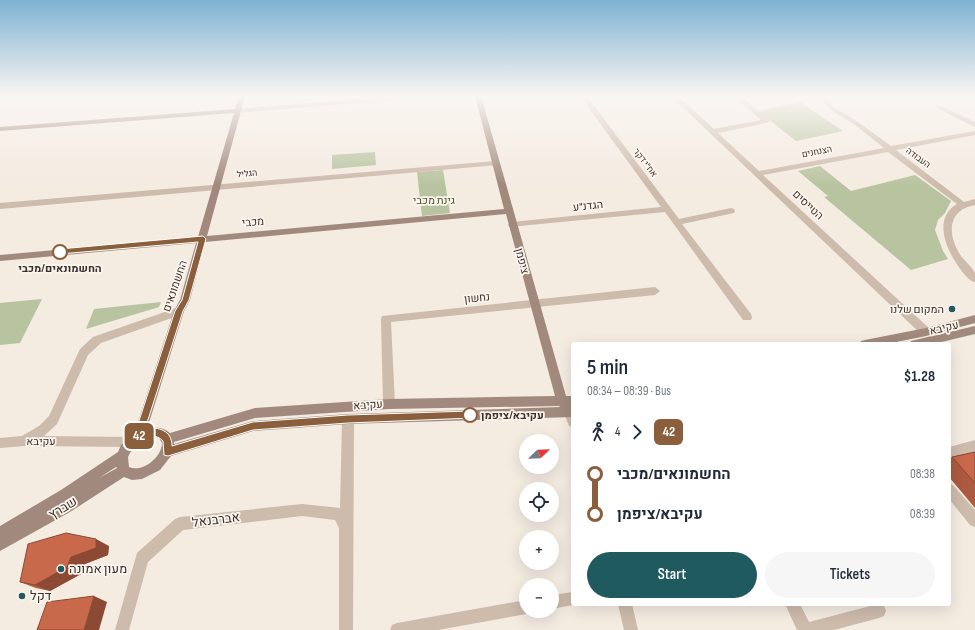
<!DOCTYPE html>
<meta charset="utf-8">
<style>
:root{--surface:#fff;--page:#f6f6f7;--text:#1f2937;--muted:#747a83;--accent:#1f5a5e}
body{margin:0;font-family:"Sofia Sans Condensed",Heebo,sans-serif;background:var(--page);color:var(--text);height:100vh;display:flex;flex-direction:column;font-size:15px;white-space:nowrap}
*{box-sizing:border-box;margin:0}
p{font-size:13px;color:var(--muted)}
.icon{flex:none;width:22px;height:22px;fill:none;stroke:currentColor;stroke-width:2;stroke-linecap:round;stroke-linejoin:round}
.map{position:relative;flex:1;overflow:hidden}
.drawer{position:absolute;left:571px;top:342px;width:380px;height:264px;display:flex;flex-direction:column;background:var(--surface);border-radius:4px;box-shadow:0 4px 16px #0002}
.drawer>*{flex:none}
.badge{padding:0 8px;border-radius:6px;font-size:14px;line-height:26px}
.needle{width:26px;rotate:67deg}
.tools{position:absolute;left:519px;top:434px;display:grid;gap:8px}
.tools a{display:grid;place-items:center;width:40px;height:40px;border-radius:50%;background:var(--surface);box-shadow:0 4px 16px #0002;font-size:20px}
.map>.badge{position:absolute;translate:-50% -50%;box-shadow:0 0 0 2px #fff}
.legs{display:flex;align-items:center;gap:6px;height:44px;padding:0 16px;font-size:13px}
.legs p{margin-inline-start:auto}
.head{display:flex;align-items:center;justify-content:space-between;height:68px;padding:0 16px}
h1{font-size:22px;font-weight:600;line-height:30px}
.action{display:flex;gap:8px;margin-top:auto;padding:8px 16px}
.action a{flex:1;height:46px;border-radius:24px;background:var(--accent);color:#fff;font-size:16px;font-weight:600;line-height:46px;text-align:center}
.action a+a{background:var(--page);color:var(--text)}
ul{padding:0 16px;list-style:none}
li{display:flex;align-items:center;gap:14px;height:40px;font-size:15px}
li i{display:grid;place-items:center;width:6px;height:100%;margin:0 5px;background:currentColor}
li i::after{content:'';width:10px;height:10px;margin:-5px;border:3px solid;border-radius:50%;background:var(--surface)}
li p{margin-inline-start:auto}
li:first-child i{background:linear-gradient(#0000 50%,currentColor 0)}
li:last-child i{background:linear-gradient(currentColor 50%,#0000 0)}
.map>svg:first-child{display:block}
</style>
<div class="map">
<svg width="975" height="630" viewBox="0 0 975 630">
<rect width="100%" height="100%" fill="#f4ebe1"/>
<g fill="#b8c4a0">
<path d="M800,102l43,29 -47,10 -38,-30z"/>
<path d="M375,152l1,13 -44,4v-14z"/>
<path d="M820,166l31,25 64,-16 36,26 -6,12 -7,7 -3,10 8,21 5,8 -37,11 -87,-73 4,-1 -30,-25z"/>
<path d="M443,170l7,43 -28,3 -5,-44z"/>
<path d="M42,299l-22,44 -20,2v-42z"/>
<path d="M161,302l-2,5 -73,22 8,-20z"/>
</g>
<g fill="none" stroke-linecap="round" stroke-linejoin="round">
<g fill="#cdbbac" fill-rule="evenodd">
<path d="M391,96h7l1,2 -3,2 -159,13 -3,-2 3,-2z"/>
<path d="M580,96h7l92,123 52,-11 3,1 1,2 -1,2 -52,11 69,90 1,3 -1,3h-8l-78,-108 -156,15 -1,-2 1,-2 3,-1 149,-15z"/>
<path d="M671,96h7l36,33 47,-9 -27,-24h7l29,25 -4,2 -48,10 41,38 125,-23 -30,-24 -23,-14 -7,-7 -2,-7h6l2,6 5,6 23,14 33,24 84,-15v4l-79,15 68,52 11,-3v6c-28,5 -28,30 -14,51 4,5 11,11 14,17 0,2 0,7 0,9 -6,-1 -10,-7 -14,-12 -13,-17 -30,-51 -4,-66l-69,-52 -125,23 167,154 1,3 -1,3h-8z"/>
<path d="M939,105l36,17v5l-38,-19 -1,-1z"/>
<path d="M495,161l4,2 -1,2 -498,44v-6z"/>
<path d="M655,287l5,4 -5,4 -264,27 4,82 -2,4 -4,1 -4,-1 -2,-4 -2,-85 1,-3z"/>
<path d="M179,307l4,1 1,3 -1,3 -82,29 -13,12 -31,69 -13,12 86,1 4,1 2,4 -2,4 -4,1 -106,-1 -24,2v-10l22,-2 17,-10 10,-10 31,-67 13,-12z"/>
<path d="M570,408l3,1v18l-4,-1 -5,-13 2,-4z"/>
<path d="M348,414l4,1 2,4 -1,211h-14v-102l-4,-8 -33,-4 -119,14 -35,32 -19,68h-14l22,-77 38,-34 5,-2 122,-13 38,4 2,-89 2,-4z"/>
<path d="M975,440v12l-26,7v-12z"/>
<path d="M949,483l4,2 22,25v17l-5,-2 -21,-26z"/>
<path d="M573,592v12h5l-26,5v-14z"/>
<path d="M526,600v11h6l-6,3 -88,16h-48l2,-5 5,-2z"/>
<path d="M618,604h14l6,26h-14z"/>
<path d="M785,604h15l9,18 69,-18 6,2 2,5 -2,5 -5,2 -45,12h-37z"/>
</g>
<g fill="#a18a7d" fill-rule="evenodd">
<path d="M239,96h6l-38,140 297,-27 -29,-113h6l85,300h7v10l-3,1h3v10l-225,7 -95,7 -82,25 -11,14 -18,9 -10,1 -8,-3 -54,35 -70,39v-25l61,-36 57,-38 3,-7 13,-11 40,-123 6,-11 16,-57 -196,18v-6l198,-18 36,-124 -234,18v-4l235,-18zM506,214l49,182 -166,3 -134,9 -85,25c-7,-6 -14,-6 -23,-4l37,-118 6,-11 15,-58zM559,406l1,1 -212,7 -95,7 -79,23v-2l81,-24 134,-9zM156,437l3,1 3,5c0,14 -19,30 -33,24l-1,-10c5,-12 16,-17 28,-20zM116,467l1,1 -18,10z"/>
<path d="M975,315v8l-49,13 -40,8h-26l1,-3 4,-1 61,-12z"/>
<path d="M975,326v8l-42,10h-23l1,-3 4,-1z"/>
</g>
</g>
<g fill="#ac5a40">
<path d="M975,452v56l-26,-31v-18l3,-2z"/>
<path d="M109,546l-1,9 -23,9 -4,10 -31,17 -14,-3 -16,-6z"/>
</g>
<g fill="#8c4a34">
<path d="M96,539l13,7 -1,9 -23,9 -4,10 -31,17 -15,-6 36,-28z"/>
<path d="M94,596l13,6 -8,28h-15z"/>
</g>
<g fill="#c8694b" stroke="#8c4a34">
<path d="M975,452v31l-23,-26z"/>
<path d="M66,533l30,6v9l-25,9 -4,10 -32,18 -15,-3 8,-38z"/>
<path d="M94,596l-10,34h-47l10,-28z"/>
</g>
<linearGradient id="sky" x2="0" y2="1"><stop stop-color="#7eb2d2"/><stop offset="0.52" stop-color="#faf6f2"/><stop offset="1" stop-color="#faf6f2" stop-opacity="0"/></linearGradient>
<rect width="975" height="185" fill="url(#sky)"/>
<path fill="#8b5e3c" stroke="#fff" d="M203,236l3,3 -17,61 -6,11 -38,118c14,-3 27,2 27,17l81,-24 95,-7 122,-4 3,2 2,2 -2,3 -125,5 -95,7 -85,26 -4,-1 -1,-14c-7,-8 -16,-4 -24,-1l-4,-1 -1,-3 41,-125 7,-11 16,-58 -138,12 -3,-2 3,-3z"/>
<g fill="#fff" stroke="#8b5e3c" stroke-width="2">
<circle cx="60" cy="252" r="7"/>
<circle cx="470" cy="415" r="7"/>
</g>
<g fill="#1f5a5e" stroke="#fbf5ee" stroke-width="1.5">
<circle cx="952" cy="309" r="4"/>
<circle cx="61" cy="569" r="4"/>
<circle cx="22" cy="596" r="4"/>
</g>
<g text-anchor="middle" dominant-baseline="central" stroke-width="3.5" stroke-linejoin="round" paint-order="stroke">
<g font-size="9" fill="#3b302b" stroke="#fbf5ee">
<text transform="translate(817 152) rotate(-11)">הצנחנים</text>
<text transform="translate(918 158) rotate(36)">העבודה</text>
<text transform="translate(645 163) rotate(53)">אח''י דקר</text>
<text transform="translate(247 174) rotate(-5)">הגליל</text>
</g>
<g font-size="11" fill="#4a5a2e" stroke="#fbf5ee">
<text x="434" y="200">גינת מכבי</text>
</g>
<g font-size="11" fill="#3b302b" stroke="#fbf5ee">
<text transform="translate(808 205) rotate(43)">הטייסים</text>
<text transform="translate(588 206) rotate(-6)">הגדנ''ע</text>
<text transform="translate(253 222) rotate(-5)">מכבי</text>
<text transform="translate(522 261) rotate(75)">ציפמן</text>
<text transform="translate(175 286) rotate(-71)">החשמונאים</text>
<text transform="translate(477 298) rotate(-6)">נחשון</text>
<text transform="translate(944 328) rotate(-13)">עקיבא</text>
<text transform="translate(368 405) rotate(-4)">עקיבא</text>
<text x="41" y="441">עקיבא</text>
</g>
<g font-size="11" font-weight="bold" fill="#3b302b" stroke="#fbf5ee">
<text x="60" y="268">החשמונאים/מכבי</text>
<text x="481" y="415" text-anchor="start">עקיבא/ציפמן</text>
</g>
<g font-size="11" fill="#3b302b" stroke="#fbf5ee" text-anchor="end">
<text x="944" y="309">המקום שלנו</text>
</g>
<g font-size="13" fill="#3b302b" stroke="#fbf5ee">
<text transform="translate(63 508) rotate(-31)">שברץ</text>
<text transform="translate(216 520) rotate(-7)">אברבנאל</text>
</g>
<g font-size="13" fill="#3b302b" stroke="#fbf5ee" text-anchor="start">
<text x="69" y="569">מעון אמונה</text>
<text x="30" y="596">דקל</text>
</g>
</g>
</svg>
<div class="tools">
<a><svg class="needle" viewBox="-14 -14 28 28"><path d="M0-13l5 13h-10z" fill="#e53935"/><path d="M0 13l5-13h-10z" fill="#747a83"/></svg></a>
<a><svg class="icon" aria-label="locate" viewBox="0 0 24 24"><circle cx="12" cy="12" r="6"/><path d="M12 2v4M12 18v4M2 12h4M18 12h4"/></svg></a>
<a>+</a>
<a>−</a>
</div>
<b class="badge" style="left:139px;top:436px;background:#8b5e3c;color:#fff">42</b>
<section class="drawer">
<div class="head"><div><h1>5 min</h1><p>08:34 – 08:39 · Bus</p></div><b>$1.28</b></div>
<div class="legs"><svg class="icon" aria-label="walk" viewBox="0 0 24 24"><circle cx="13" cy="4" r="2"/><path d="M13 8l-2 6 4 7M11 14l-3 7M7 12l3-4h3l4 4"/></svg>4<svg class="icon" aria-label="forward" viewBox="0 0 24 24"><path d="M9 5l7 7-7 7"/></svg><b class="badge" style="background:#8b5e3c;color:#fff">42</b></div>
<ul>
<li><i style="color:#8b5e3c"></i><b>החשמונאים/מכבי</b><p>08:38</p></li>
<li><i style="color:#8b5e3c"></i><b>עקיבא/ציפמן</b><p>08:39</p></li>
</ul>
<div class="action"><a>Start</a><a>Tickets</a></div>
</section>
</div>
